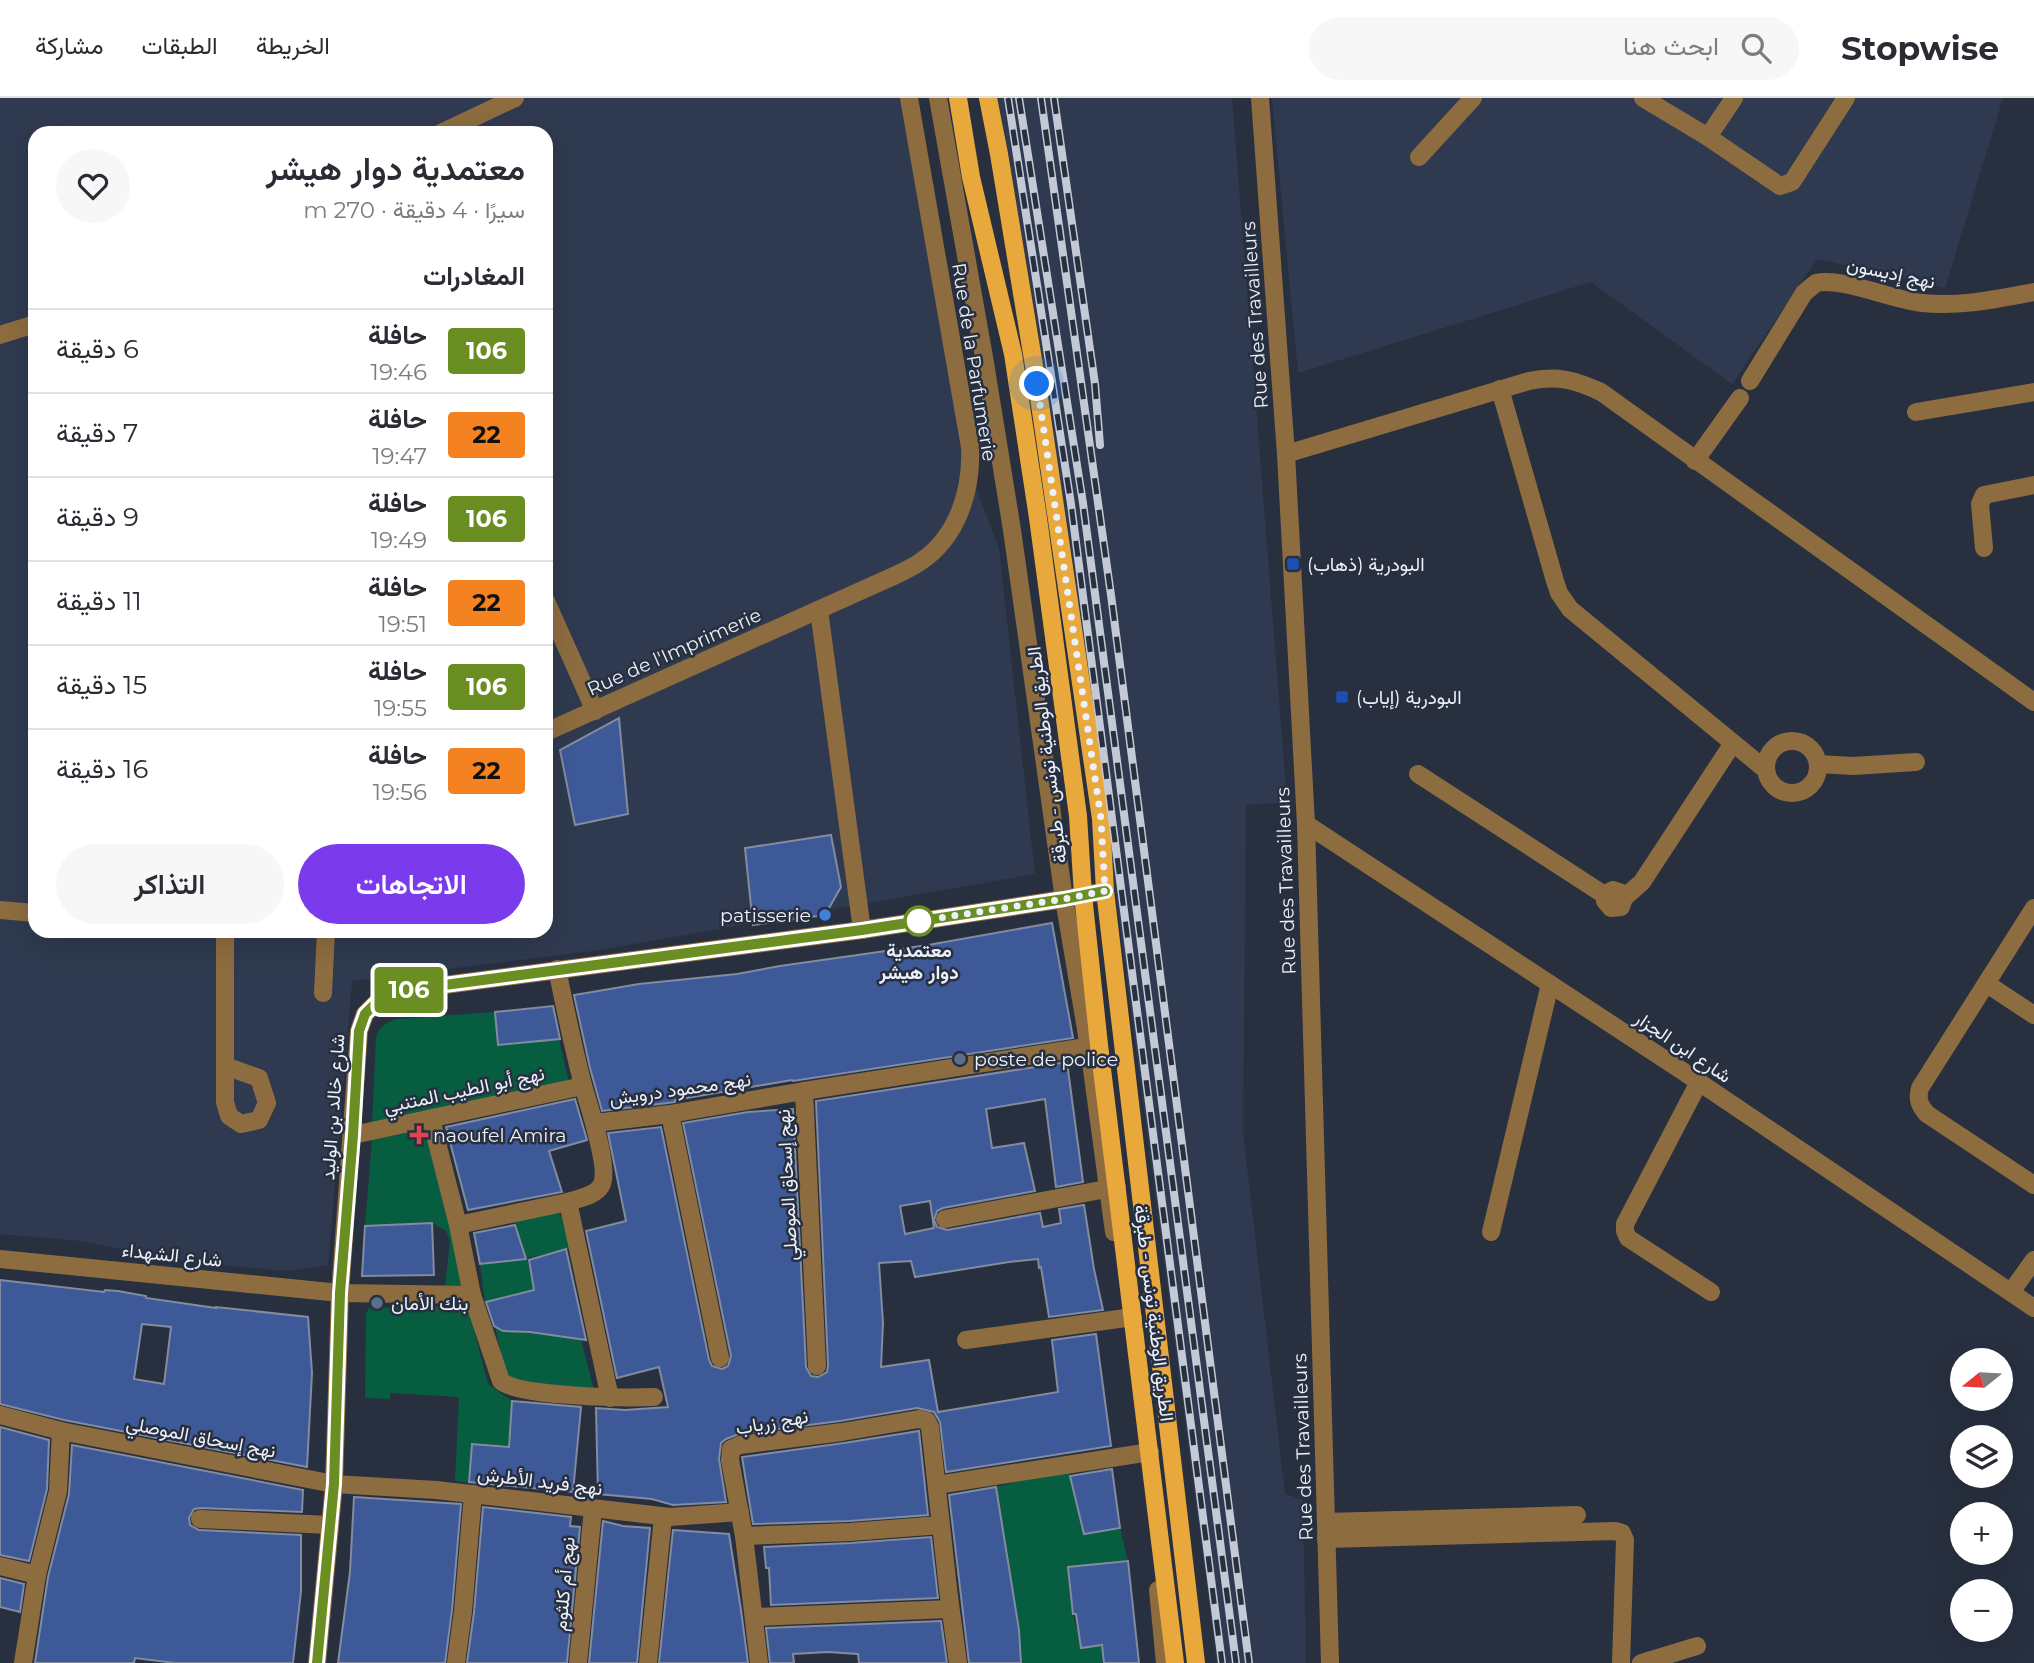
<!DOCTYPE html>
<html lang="ar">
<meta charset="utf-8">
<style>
:root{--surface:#fff;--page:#f7f7f7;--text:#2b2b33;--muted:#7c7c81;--line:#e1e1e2;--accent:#7c3aed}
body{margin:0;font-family:Montserrat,Vazirmatn,sans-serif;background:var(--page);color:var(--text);direction:rtl;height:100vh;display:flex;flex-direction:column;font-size:26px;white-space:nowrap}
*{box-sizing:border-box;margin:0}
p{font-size:23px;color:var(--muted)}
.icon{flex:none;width:38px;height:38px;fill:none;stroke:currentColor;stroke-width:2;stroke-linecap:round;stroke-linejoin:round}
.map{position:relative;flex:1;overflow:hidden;direction:ltr}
.details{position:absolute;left:28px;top:28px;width:525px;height:812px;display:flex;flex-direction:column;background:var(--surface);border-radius:21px;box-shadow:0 7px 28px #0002;direction:rtl}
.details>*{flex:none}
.badge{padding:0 14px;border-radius:5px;font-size:24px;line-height:46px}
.needle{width:46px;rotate:252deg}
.fabs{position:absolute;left:1950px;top:1250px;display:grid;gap:14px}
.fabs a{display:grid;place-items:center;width:63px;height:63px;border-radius:50%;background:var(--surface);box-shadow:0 7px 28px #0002;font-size:35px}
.you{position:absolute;width:35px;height:35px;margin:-18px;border:5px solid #fff;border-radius:50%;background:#1a73e8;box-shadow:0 0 0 10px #1a73e833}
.map>.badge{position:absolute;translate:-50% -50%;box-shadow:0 0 0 4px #fff}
h2{padding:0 28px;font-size:26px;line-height:63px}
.round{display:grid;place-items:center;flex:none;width:74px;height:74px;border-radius:37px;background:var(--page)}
.summary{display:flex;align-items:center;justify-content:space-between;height:119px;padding:0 28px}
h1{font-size:33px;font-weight:600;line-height:52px}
.action{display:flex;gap:14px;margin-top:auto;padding:14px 28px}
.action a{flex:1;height:80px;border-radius:42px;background:var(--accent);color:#fff;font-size:28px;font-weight:600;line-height:80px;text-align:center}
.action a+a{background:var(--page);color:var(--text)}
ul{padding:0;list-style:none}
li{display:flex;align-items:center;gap:21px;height:84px;padding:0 28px;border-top:2px solid var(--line)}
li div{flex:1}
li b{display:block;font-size:26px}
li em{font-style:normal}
li .badge{min-width:77px;font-weight:700;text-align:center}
header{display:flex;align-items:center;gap:42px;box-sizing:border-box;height:98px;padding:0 35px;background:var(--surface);border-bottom:2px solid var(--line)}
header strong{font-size:33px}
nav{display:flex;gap:38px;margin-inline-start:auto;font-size:24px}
.search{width:490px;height:63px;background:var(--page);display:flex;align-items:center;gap:18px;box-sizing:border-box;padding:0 24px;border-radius:38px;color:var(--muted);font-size:26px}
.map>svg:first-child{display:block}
</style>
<header>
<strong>Stopwise</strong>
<div class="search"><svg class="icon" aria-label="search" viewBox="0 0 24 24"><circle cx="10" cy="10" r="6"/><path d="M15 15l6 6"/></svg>ابحث هنا</div>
<nav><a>الخريطة</a><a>الطبقات</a><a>مشاركة</a></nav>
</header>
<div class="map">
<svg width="2034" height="1565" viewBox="0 0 2034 1565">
<rect width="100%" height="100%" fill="#283040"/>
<g fill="#2f3a50" fill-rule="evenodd">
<path d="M0,0h900l67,367 32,83 36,326 -442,77 -241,30 -24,284 -41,6 -101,-9 -104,-21 -82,-7zM35,35h511v798h-511z"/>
<path d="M996,0h236l55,704 -41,3 -3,327 42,362 18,6 3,163h-89l-99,-751 -54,-392z"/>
<path d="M1272,0h731l-58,190 -128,-29 -85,125 -141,-102 -293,91z"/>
</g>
<g fill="#065d40">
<path d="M495,914l3,33 61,-6 11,48 -198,38 4,-88c4,-11 10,-15 21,-18z"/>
<path d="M428,1031l34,156 -7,3 -10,-1 5,-45 -4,-11 -14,-8 -67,3 7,-86z"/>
<path d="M556,1113l9,8 6,30 -44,9 8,38 -15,-2 -35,8 -5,-38 45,-6 -11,-39z"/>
<path d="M460,1208l10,9 18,69 24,17 -4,45 -36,-2 -4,39 -13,-2 4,-84 -69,-4v6l-25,-1 1,-84 3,-6z"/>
<path d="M495,1228l8,5 30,1 48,8 13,50 -52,-2 -36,-11z"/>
<path d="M1068,1371l16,65 36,-6 8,33 -60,6 5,47 8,33 25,-3 -4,19h-80l-26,-176z"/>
</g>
<g fill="#3e5997" stroke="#828b9f" stroke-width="2" fill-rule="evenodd">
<path d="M619,620l9,96 -53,11 -15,-75z"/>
<path d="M831,737l10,52 -16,28 -72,10 -8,-77z"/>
<path d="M1052,825l21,115 -280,43 -1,-1 -117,20v2l-7,1 -66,8 -12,-43 -16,-73 65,-11 98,-10 43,-8 148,-21z"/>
<path d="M553,908l7,33 -62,6 -3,-33z"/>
<path d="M1067,964l16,120 -27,5 -11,-88 -59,10 6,39 32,-5 11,48 -92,17 -6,3 -3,9 3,7 10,3 93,-17 3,14 18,-4 -2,-14 25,-4 10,64 9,41 -54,7 -8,-50 -2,1 -1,-9 -29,3 -94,15 -4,-16 -32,2 4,60 -2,44 48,-7 9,52 120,-20 -6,-52 44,-6 15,112 -165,26 -6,-50 -6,-10 -17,-4 -77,13 -101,13 -13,5 -5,4 -2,16 7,43 -53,3 -21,-6 -54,-5 -2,-86 29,2 43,-3 -9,-40 -42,11 -31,-147 40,-10 -18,-88 53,-6 48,233 3,6 10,3 6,-3 3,-10 -48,-233 65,-11 45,-3 13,258 5,9 7,1 9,-5 1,-7 -12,-264zM930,1103l4,27 -29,6 -5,-28z"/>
<path d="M575,1001l12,41 -38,11 13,41 -94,18 -22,-83z"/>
<path d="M432,1125l2,52 -72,1 3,-50z"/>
<path d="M515,1127l11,34 -46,5 -6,-31z"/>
<path d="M566,1151l20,91 -56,-8 -27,-1 -9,-5 -8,-24 48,-12 -5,-30z"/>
<path d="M0,1182l104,12 1,-2 13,1 28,5v2l70,10v-1l92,10 4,56 -5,94 -243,-47 -64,-16zM142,1226l29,3 -7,57 -30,-5z"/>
<path d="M512,1303l69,6 -8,85 -104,-10 3,-38 37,3z"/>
<path d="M0,1329l49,13 -2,49 -18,72 -29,-6z"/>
<path d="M919,1333l9,84 -79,6 -96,3 -11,-67 102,-14z"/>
<path d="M72,1347l231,45 -1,22 -101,-4 -7,1 -5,9 1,7 9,5 102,5v56l-8,72h-118l-40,-5 -1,5h-99l13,-86 21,-83z"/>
<path d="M1112,1371l8,59 -36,6 -14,-58z"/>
<path d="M996,1389l23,143 2,33h-52l-20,-168z"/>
<path d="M354,1399l107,7 -9,106 -7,53h-107l12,-91z"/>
<path d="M483,1409l88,10 -1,9 10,1 -13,136h-100l7,-51z"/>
<path d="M603,1423l20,5 27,2 -13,135h-48z"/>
<path d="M673,1432l56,4 12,76 7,53h-89z"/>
<path d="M931,1439l7,61 -167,7 -2,-37h-3l-2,-21 87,-4z"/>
<path d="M1128,1463l11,102h-35l-2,-18 -21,3 -5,-34h-3l-5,-47z"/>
<path d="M0,1480l24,6 -4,28 -20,-5z"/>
<path d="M941,1523l6,42h-88l-1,-9 -30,-2 -35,2 1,9h-24l-4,-35z"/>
</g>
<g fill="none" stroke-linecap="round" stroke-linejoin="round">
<g stroke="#8d6d3f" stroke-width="18">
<path d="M938,0l46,259 28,173 52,369 25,148 25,185"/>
<path d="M1260,0l26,356 20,370 24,839"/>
<path d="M1643,0l65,39 72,49 12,-4 54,-84"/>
<path d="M441,35l74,-35"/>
<path d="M1708,39l26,-39"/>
<path d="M1419,59l54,-59"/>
<path d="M0,237l35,-11"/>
<path d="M1750,283l54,-88 12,-10c25,-6 77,17 106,20 39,4 74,-4 112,-11"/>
<path d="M1500,291l55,192 4,12 11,16 196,161"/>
<path d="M1916,314l118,-20"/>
<path d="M1286,356l243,-73c28,-6 46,-1 72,11l433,310"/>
<path d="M1695,363l45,-63"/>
<path d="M1984,450l-4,-44 4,-9 50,-10"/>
<path d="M546,503l49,110"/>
<path d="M819,512l43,320"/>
<path d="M546,634l350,-157c8,-4 17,-8 24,-13 38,-25 52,-72 50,-115l-61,-349"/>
<circle cx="1792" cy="669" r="26"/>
<path d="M1818,666l35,2 63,-4"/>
<path d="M1418,676l188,122"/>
<path d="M1306,726l378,248 350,236"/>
<path d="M1624,800l-2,-5 -9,-3 -4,2 -4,9 6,7 10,-1 3,-9 18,-16 91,-139"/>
<path d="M2034,810l-114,180c-3,11 -1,17 7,26l107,71"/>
<path d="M0,812l35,3"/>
<path d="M225,833v171l4,14 12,8 18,-4 8,-17 -8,-25 -34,-12"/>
<path d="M557,871c8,39 16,78 26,116 5,19 28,85 18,101 -6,10 -22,12 -33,16"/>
<path d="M1987,886l47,31"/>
<path d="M323,895l3,-62"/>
<path d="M1699,984l-74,142v7l3,7 83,54"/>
<path d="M670,1016l50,244"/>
<path d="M431,1021l27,106 14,70 29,86c18,16 126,17 153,16"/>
<path d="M595,1025l75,-9 134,-23"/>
<path d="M353,1037l230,-49"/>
<path d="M945,1121l172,-32"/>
<path d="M458,1127l110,-23 42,196"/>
<path d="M1491,1134l59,-248"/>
<path d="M0,1161l340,34 132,2"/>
<path d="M2011,1194l23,-32"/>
<path d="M966,1242l167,-23"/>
<path d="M817,1268l-13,-275 295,-46"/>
<path d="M0,1317l61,16 -3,60 -21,84 -14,88"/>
<path d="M61,1333l273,53 102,6 234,27 70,-5"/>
<path d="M937,1387l213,-33"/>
<path d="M200,1421l130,6"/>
<path d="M1326,1424l251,-7"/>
<path d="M744,1438l106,-4 91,-7"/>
<path d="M1326,1441l289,-8 7,2 3,7 -4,123"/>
<path d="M0,1468l37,9"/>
<path d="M1158,1492l7,73"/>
<path d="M754,1519l196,-8"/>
<path d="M317,1565l17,-179 6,-191 19,-262 6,-17 14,-14 10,-5 25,-6 448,-59 202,-31 41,-8"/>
<path d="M456,1565l7,-52 10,-117"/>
<path d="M578,1565l15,-154"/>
<path d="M648,1565l15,-146"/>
<path d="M759,1565l-15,-127 -14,-76 1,-11 9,-4 102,-13 77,-13 8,2 3,6 19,170 9,66"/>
<path d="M1641,1565l56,-17"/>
</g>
<g stroke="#e9a83c" stroke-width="18">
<path d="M958,0l13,79 42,177 25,164 40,298 5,79 16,150 76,618"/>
<path d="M988,0l11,56 38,230 64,435 4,72 91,772"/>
</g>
<g stroke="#c3c9d5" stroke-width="8">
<g id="rail">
<path d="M1008,0l63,406 151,1159"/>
<path d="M1019,0l64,405 153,1160"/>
<path d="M1041,0l70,497 138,1068"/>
<path d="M1054,0l41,286 5,61"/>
</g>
</g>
<use href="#rail" stroke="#283040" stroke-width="5" stroke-dasharray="16" stroke-linecap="butt"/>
</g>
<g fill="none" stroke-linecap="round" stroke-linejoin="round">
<g stroke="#fff" stroke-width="16">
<path id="line" d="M317,1565l17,-179 6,-191 13,-158 6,-104 6,-17 14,-14 10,-5 25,-6 448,-59 202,-31 41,-8"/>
</g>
<use href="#line" stroke="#6b8e23" stroke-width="10"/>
<path stroke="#ebf0fb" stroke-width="7" stroke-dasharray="0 12.6" d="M919,823l-7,1 152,-23 41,-8 -4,-72 -64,-435"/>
</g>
<g fill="#1a4fb4" stroke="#283040" stroke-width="2.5">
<rect x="1286" y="459" width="14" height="14" rx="3.5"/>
<rect x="1335" y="592" width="14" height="14" rx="3.5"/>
</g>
<circle fill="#3f7fe0" stroke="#283040" stroke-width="2.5" cx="825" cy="817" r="7"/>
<circle fill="#fff" stroke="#6b8e23" stroke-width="3.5" cx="919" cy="823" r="14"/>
<g fill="#5c6f8a" stroke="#283040" stroke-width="2.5">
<circle cx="960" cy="961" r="7"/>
<circle cx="377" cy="1205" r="7"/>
</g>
<path fill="#e0444e" stroke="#283040" stroke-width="2.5" d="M415.5 1026.5h7v7h7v7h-7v7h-7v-7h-7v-7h7z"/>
<g text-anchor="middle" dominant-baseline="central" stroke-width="5" stroke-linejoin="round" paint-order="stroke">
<g font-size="19" fill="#ebf0fb" stroke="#283040">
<text transform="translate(1891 175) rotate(12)">نهج إديسون</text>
<text transform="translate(1255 217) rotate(-94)">Rue des Travailleurs</text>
<text transform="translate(974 264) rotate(81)">Rue de la Parfumerie</text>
<text transform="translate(674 554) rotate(-24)">Rue de l'Imprimerie</text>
<text transform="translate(1047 657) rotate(-97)">الطريق الوطنية تونس - طبرقة</text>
<text transform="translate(1286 783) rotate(-92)">Rue des Travailleurs</text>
<text transform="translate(1683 949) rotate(34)">شارع ابن الجزار</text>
<text transform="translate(680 991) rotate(-8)">نهج محمود درويش</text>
<text transform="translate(464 992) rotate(-12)">نهج أبو الطيب المتنبي</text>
<text transform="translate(333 1009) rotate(-86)">شارع خالد بن الوليد</text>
<text transform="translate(787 1087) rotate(-93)">نهج إسحاق الموصلي</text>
<text transform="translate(172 1157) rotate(6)">شارع الشهداء</text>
<text transform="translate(1154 1215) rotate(83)">الطريق الوطنية تونس - طبرقة</text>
<text transform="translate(772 1324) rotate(-10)">نهج زرياب</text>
<text transform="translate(201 1339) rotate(11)">نهج إسحاق الموصلي</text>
<text transform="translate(1303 1349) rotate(-92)">Rue des Travailleurs</text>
<text transform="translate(540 1383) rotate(7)">نهج فريد الأطرش</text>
<text transform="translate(564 1486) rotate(-85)">نهج أم كلثوم</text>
</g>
<g font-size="19" fill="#ebf0fb" stroke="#283040" text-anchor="start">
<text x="1307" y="466">البودرية (ذهاب)</text>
<text x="1356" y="599">البودرية (إياب)</text>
<text x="811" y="817" text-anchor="end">patisserie</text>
<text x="974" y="961">poste de police</text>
<text x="433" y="1037">naoufel Amira</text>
<text x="391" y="1205">بنك الأمان</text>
</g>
<g font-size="19" font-weight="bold" fill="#ebf0fb" stroke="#283040">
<text x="919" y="852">معتمدية<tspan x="919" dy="22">دوار هيشر</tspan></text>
</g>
</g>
</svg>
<div class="fabs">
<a><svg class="needle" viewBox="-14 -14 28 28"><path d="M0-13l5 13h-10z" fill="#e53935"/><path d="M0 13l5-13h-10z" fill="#7c7c81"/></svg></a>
<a><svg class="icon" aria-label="layers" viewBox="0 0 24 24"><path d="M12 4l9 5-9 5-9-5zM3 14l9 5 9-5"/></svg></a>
<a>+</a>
<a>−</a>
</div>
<div class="you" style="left:1037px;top:286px"></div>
<b class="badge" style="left:409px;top:892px;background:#6b8e23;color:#fff">106</b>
<section class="details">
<div class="summary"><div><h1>معتمدية دوار هيشر</h1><p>سيرًا · 4 دقيقة · 270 m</p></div><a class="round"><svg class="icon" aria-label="heart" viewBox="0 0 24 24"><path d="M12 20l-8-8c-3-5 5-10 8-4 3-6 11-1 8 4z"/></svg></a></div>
<h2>المغادرات</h2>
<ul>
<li><span class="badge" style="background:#6b8e23;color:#fff">106</span><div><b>حافلة</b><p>19:46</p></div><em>6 دقيقة</em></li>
<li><span class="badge" style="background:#f58220;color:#111">22</span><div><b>حافلة</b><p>19:47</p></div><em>7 دقيقة</em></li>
<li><span class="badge" style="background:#6b8e23;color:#fff">106</span><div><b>حافلة</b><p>19:49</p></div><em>9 دقيقة</em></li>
<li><span class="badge" style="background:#f58220;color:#111">22</span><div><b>حافلة</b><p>19:51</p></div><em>11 دقيقة</em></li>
<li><span class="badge" style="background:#6b8e23;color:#fff">106</span><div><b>حافلة</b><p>19:55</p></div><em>15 دقيقة</em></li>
<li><span class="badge" style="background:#f58220;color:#111">22</span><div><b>حافلة</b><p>19:56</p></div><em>16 دقيقة</em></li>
</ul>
<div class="action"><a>الاتجاهات</a><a>التذاكر</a></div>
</section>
</div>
